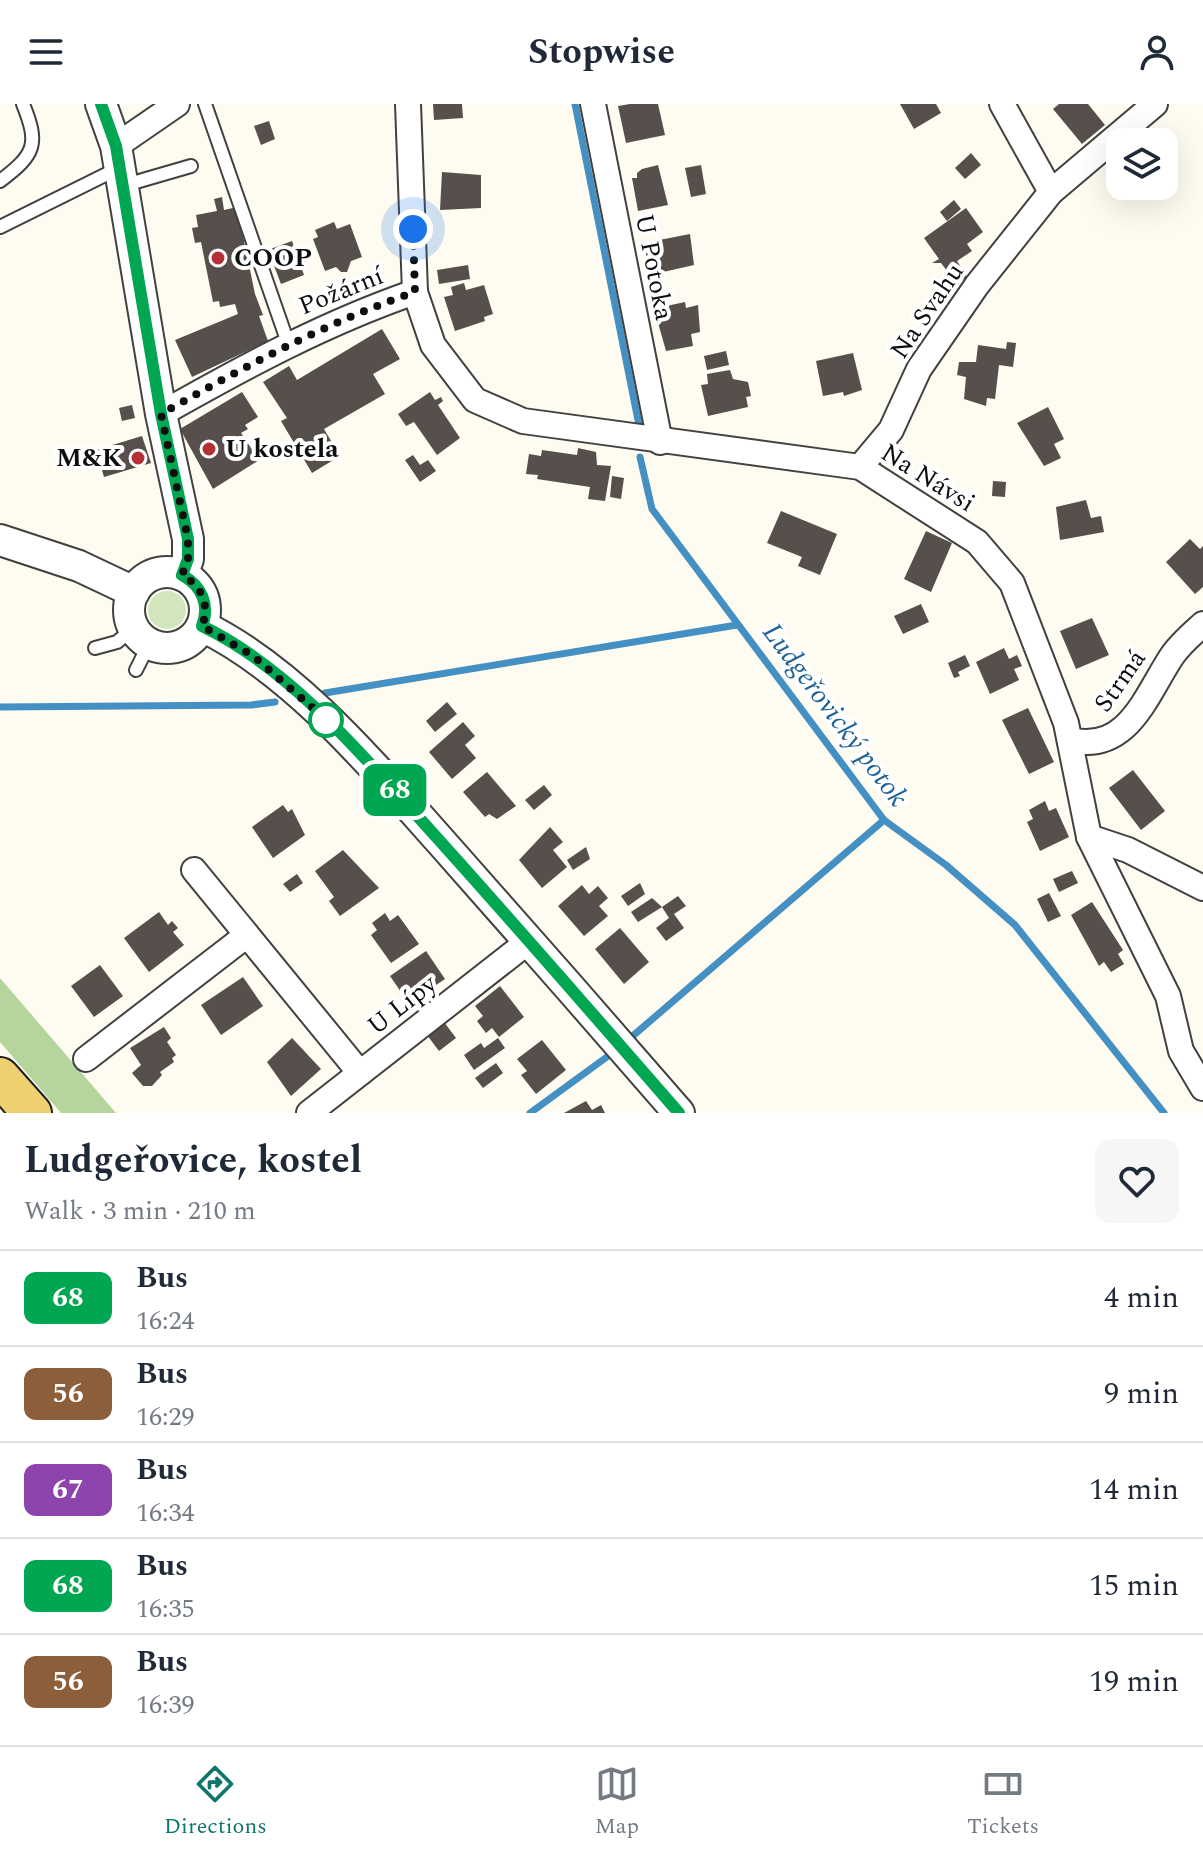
<!DOCTYPE html>
<meta charset="utf-8">
<style>
:root{--surface:#fff;--page:#f6f6f7;--text:#1f2937;--muted:#747a83;--line:#e0e1e3;--accent:#0f766e}
body{margin:0;font-family:Spectral,serif;background:var(--page);color:var(--text);height:100vh;display:flex;flex-direction:column;font-size:30px;white-space:nowrap}
*{box-sizing:border-box;margin:0}
p{font-size:26px;color:var(--muted)}
.icon{flex:none;width:44px;height:44px;fill:none;stroke:currentColor;stroke-width:2;stroke-linecap:round;stroke-linejoin:round}
.map{position:relative;height:1009px;overflow:hidden}
.sheet{display:flex;flex-direction:column;background:var(--surface);flex:1}
.sheet>*{flex:none}
.badge{padding:0 16px;border-radius:12px;font-size:28px;line-height:52px}
.buttons{position:absolute;left:1106px;top:24px;display:grid;gap:16px}
.buttons a{display:grid;place-items:center;width:72px;height:72px;border-radius:16px;background:var(--surface);box-shadow:0 8px 32px #0002;font-size:40px}
.you{position:absolute;width:40px;height:40px;margin:-20px;border:6px solid #fff;border-radius:50%;background:#1a73e8;box-shadow:0 0 0 12px #1a73e833}
.map>.badge{position:absolute;translate:-50% -50%;box-shadow:0 0 0 4px #fff}
.round{display:grid;place-items:center;flex:none;width:84px;height:84px;border-radius:16px;background:var(--page)}
.overview{display:flex;align-items:center;justify-content:space-between;height:136px;padding:0 24px}
h1{font-size:38px;font-weight:700;line-height:60px}
ul{padding:0;list-style:none}
li{display:flex;align-items:center;gap:24px;height:96px;padding:0 24px;border-top:2px solid var(--line)}
li div{flex:1}
li b{display:block;font-size:30px}
li em{font-style:normal}
li .badge{min-width:88px;font-weight:700;text-align:center}
header{display:flex;justify-content:space-between;align-items:center;height:104px;padding:0 24px;background:var(--surface);font-size:36px;font-weight:700}
.menu{display:flex;justify-content:space-around;align-items:center;height:112px;border-top:2px solid var(--line);background:var(--surface);font-size:22px;color:var(--muted)}
.menu a{display:grid;justify-items:center;gap:4px}
.menu .current{color:var(--accent)}
.map>svg:first-child{display:block}
</style>
<header><svg class="icon" aria-label="menu" viewBox="0 0 24 24"><path d="M4 6h16M4 12h16M4 18h16"/></svg>Stopwise<svg class="icon" aria-label="person" viewBox="0 0 24 24"><circle cx="12" cy="8" r="4"/><path d="M4 21q1-7 8-7t8 7"/></svg></header>
<div class="map">
<svg width="1203" height="1009" viewBox="0 0 1203 1009">
<rect width="100%" height="100%" fill="#fefbf0"/>
<circle fill="#d1e6bc" cx="167" cy="506" r="19"/>
<path fill="#b6d59c" d="M0,874l116,135h-55l-61,-71z"/>
<g fill="none" stroke-linecap="round" stroke-linejoin="round">
<g stroke="#4590c3" stroke-width="7">
<path d="M575,0l64,321"/>
<path d="M640,353l12,52 232,311 62,45 69,60 149,188"/>
<path d="M325,589l412,-68"/>
<path d="M0,603l251,-2 24,-3"/>
<path d="M628,936l256,-220"/>
<path d="M530,1009l85,-62"/>
</g>
</g>
<g fill="#564f4b">
<path d="M433,0h29l1,14 -29,2z"/>
<path d="M630,0h28l7,31 -39,8 -8,-37z"/>
<path d="M900,0h36l5,9 -27,16z"/>
<path d="M1059,0h29l17,21 -23,19 -29,-35z"/>
<path d="M269,17l6,18 -14,6 -7,-19z"/>
<path d="M971,49l10,12 -16,14 -10,-11z"/>
<path d="M658,61l10,40 -30,6 -6,-33h5v-5l5,-4z"/>
<path d="M701,61l5,29 -15,3 -6,-29z"/>
<path d="M442,68l39,3v33l-41,2z"/>
<path d="M222,93l2,13 13,-3 18,87 8,21 -4,1 9,25 -76,36 -17,-37 63,-26 -3,-10 -15,3 -1,-6 -6,1 -12,-60 -6,1 -3,-15 6,-1 -2,-12 21,-4 -3,-12z"/>
<path d="M954,96l7,9 -14,12 -7,-9z"/>
<path d="M966,104l17,24 -16,12 5,7 -15,10 10,16 -10,7 -16,-21h-9l7,-4 -15,-21z"/>
<path d="M334,118l3,7 13,-5 12,33 -11,4 -4,11h-6l-5,-5 -11,4 -12,-32 5,-2 -3,-7z"/>
<path d="M690,130l4,31 -44,10 -6,-32z"/>
<path d="M292,137l12,34 -23,9 -13,-34z"/>
<path d="M468,161l2,14 -31,5 -2,-14z"/>
<path d="M464,179l2,7 18,-5 9,29 -9,3 1,4 -30,10 -11,-34 9,-2 -2,-8z"/>
<path d="M685,198l1,6 12,-3 2,27 -9,2 2,12 -27,5 -11,-39 2,-4z"/>
<path d="M382,225l18,30 -27,15 12,20 -61,35 16,27 -28,17 -31,-52 6,-3 -24,-36 26,-16 8,14z"/>
<path d="M1007,238l9,1 -3,24 -14,-2 -4,34 -8,-1 -1,8 -22,-7 2,-22 -9,-2 2,-13h17l2,-17 28,4z"/>
<path d="M726,247l3,14 -22,5 -3,-14z"/>
<path d="M853,249l9,37 -18,6 -1,-4 -20,4 -7,-35z"/>
<path d="M730,266l3,9 15,3 3,14 -5,1 2,10 -40,9 -7,-31 7,-1 -1,-10z"/>
<path d="M242,288l16,25 -13,8 3,4 -7,4 18,27 -46,29 -33,-60z"/>
<path d="M430,288l5,8 6,-3 2,4 -5,4 22,33 -23,17 -23,-33 -8,4 -8,-12z"/>
<path d="M132,301l3,13 -13,3 -3,-13z"/>
<path d="M1048,303l16,32 -10,5 7,14 -17,8 -27,-43z"/>
<path d="M142,332l9,27 -47,14 -8,-27z"/>
<path d="M578,344l18,4 1,13 14,1 -6,35 -17,-2 2,-12 -53,-8 1,-4 -12,-1 3,-20 12,2 1,-6 35,5z"/>
<path d="M413,351l7,10 8,-5 8,11 -16,11 -15,-22z"/>
<path d="M612,372l12,2 -3,21 -11,-2z"/>
<path d="M993,377l13,1 -1,15 -13,-1z"/>
<path d="M1086,396l5,18 10,-2 3,16 -44,8 -4,-33z"/>
<path d="M781,407l56,23 -17,41 -22,-9 4,-9 -35,-14z"/>
<path d="M926,427l26,12 -21,49 -27,-13z"/>
<path d="M1190,435l10,10 3,-3v41l-8,7 -29,-32z"/>
<path d="M921,500l8,18 -26,12 -9,-18z"/>
<path d="M1092,514l17,37 -33,14 -16,-38z"/>
<path d="M1004,544l5,11 8,-4 5,11 -8,3 5,11 -29,14 -14,-32z"/>
<path d="M965,551l5,11 -12,6 2,4 -6,2 -6,-15z"/>
<path d="M447,598l10,12 -22,18 -9,-11z"/>
<path d="M1028,604l26,54 -25,12 -27,-54z"/>
<path d="M463,618l12,14 -10,9 11,13 -24,21 -23,-27z"/>
<path d="M1133,666l32,41 -24,19 -32,-42z"/>
<path d="M487,668l29,34 -19,13 -8,-5 -4,3 -22,-25z"/>
<path d="M544,681l8,10 -18,15 -9,-10z"/>
<path d="M1045,697l4,10 7,-3 13,29 -29,14 -13,-29 6,-3 -4,-9z"/>
<path d="M283,701l5,7 4,-3 13,26 -32,23 -21,-31z"/>
<path d="M550,723l13,15 -10,8 14,17 -25,21 -23,-28z"/>
<path d="M586,743l4,12 -17,11 -6,-10z"/>
<path d="M343,746l36,38 -39,28 -11,-15 5,-4 -19,-26z"/>
<path d="M1072,767l6,12 -19,9 -6,-13z"/>
<path d="M297,770l6,9 -13,9 -7,-8z"/>
<path d="M640,779l5,11 -17,12 -7,-10z"/>
<path d="M582,781l7,9 9,-8 10,12 -9,8 9,10 -24,20 -26,-30z"/>
<path d="M1049,789l12,23 -13,6 -11,-23z"/>
<path d="M678,792l8,10 -12,8 10,14 -18,13 -10,-13 13,-10 -7,-11z"/>
<path d="M652,794l10,9 -24,15 -7,-10z"/>
<path d="M1092,798l31,48 -5,4 6,10 -13,8 -7,-10 -5,4 -28,-51z"/>
<path d="M159,808l9,13 4,-4 6,7 -5,4 11,13 -35,27 -25,-34z"/>
<path d="M385,809l5,8 8,-6 21,29 -28,19 -20,-28 6,-5 -5,-7z"/>
<path d="M620,824l29,34 -25,22 -29,-35z"/>
<path d="M426,847l19,28 -28,19 -8,-12 -8,6 -11,-16z"/>
<path d="M100,861l23,31 -29,21 -23,-31z"/>
<path d="M243,873l20,29 -42,29 -20,-30z"/>
<path d="M500,882l24,31 -25,20 -7,-9 -6,5 -9,-12 6,-5 -8,-10z"/>
<path d="M441,914l15,20 -17,13 -15,-20z"/>
<path d="M164,923l7,11 -4,4 9,13 -4,3 2,4 -14,10 2,3 -10,11h-9l-11,-13 9,-8 -11,-17z"/>
<path d="M292,934l29,31 -30,27 -24,-34z"/>
<path d="M498,934l7,10 -31,22 -10,-15 17,-12 3,5z"/>
<path d="M542,936l24,30 -30,24 -15,-19 6,-4 -10,-12z"/>
<path d="M496,959l7,10 -20,15 -8,-10z"/>
<path d="M586,997l6,9 9,-5 4,8h-41z"/>
</g>
<g fill="none" stroke-linecap="round" stroke-linejoin="round">
<g stroke="#414141" stroke-width="16">
<g id="service">
<path d="M205,0l83,239"/>
<path d="M0,77c36,-27 39,-37 23,-77"/>
<path d="M122,82l69,-20"/>
<path d="M0,123l119,-59"/>
<path d="M95,544l22,-6 17,-14"/>
<path d="M136,566l7,-14 11,-10"/>
</g>
</g>
<g stroke="#414141" stroke-width="28">
<g id="minor">
<path d="M408,0l7,188 18,53 42,55 48,21 337,46 117,75 35,41 54,140 23,114 79,159 13,55 22,37"/>
<path d="M593,0l67,338"/>
<path d="M1002,0l49,88"/>
<path d="M116,42l61,-42"/>
<path d="M161,310c83,-47 164,-91 254,-122"/>
<path d="M860,363l31,-37 28,-61 58,-84 74,-93 104,-88"/>
<path d="M1070,636c58,14 76,-45 102,-84 8,-12 20,-22 31,-32"/>
<path d="M1089,733l39,13 75,38"/>
<path d="M194,766l166,203"/>
<path d="M86,955l161,-124"/>
<path d="M309,1009l220,-172"/>
</g>
</g>
<g stroke="#414141" stroke-width="34">
<g id="tertiary">
<path d="M101,0l15,42 45,268 27,125v20l-6,16"/>
<path d="M0,436l79,26 55,26"/>
<circle cx="167" cy="506" r="38"/>
<path d="M202,522c93,45 173,142 241,218 79,89 158,179 236,269"/>
</g>
</g>
<g stroke="#1f1f1f" stroke-width="42">
<path id="primary" d="M0,973l32,36"/>
</g>
<use href="#service" stroke="#fff" stroke-width="12"/>
<use href="#minor" stroke="#fff" stroke-width="24"/>
<use href="#tertiary" stroke="#fff" stroke-width="30"/>
<use href="#primary" stroke="#eed070" stroke-width="38"/>
</g>
<g fill="none" stroke-linecap="round" stroke-linejoin="round">
<g stroke="#fff" stroke-width="18">
<path id="line" d="M101,0l15,42 45,268 27,125v20l-6,16c20,11 28,30 20,51 92,44 169,139 237,214 81,90 160,181 240,273"/>
</g>
<use href="#line" stroke="#00a651" stroke-width="12"/>
<path stroke="#0e0e0e" stroke-width="8" stroke-dasharray="0 14.4" d="M326,616l4,3 -78,-68 -50,-29c8,-21 0,-40 -20,-51l6,-16v-20l-27,-125c83,-47 164,-91 254,-122l-2,-63"/>
</g>
<g fill="#b33036" stroke="#fff" stroke-width="3">
<circle cx="218" cy="154" r="8"/>
<circle cx="209" cy="345" r="8"/>
<circle cx="138" cy="354" r="8"/>
</g>
<circle fill="#fff" stroke="#00a651" stroke-width="4" cx="326" cy="616" r="16"/>
<g text-anchor="middle" dominant-baseline="central" stroke-width="8" stroke-linejoin="round" paint-order="stroke">
<g font-size="26" font-weight="bold" fill="#0e0e0e" stroke="#fff" text-anchor="start">
<text x="234" y="154">COOP</text>
<text x="225" y="345">U kostela</text>
<text x="122" y="354" text-anchor="end">M&amp;K</text>
</g>
<g font-size="26" fill="#0e0e0e" stroke="#fff">
<text transform="translate(654 163) rotate(79)">U Potoka</text>
<text transform="translate(341 187) rotate(-22)">Požární</text>
<text transform="translate(927 207) rotate(-56)">Na Svahu</text>
<text transform="translate(928 374) rotate(32)">Na Návsi</text>
<text transform="translate(1120 577) rotate(-55)">Strmá</text>
<text transform="translate(402 901) rotate(-38)">U Lípy</text>
</g>
<g font-size="28" font-style="italic" fill="#206296" stroke="#fff">
<text transform="translate(835 611) rotate(53)">Ludgeřovický potok</text>
</g>
</g>
</svg>
<div class="buttons">
<a><svg class="icon" aria-label="layers" viewBox="0 0 24 24"><path d="M12 4l9 5-9 5-9-5zM3 14l9 5 9-5"/></svg></a>
</div>
<div class="you" style="left:413px;top:125px"></div>
<b class="badge" style="left:395px;top:686px;background:#00a651;color:#fff">68</b>
</div>
<section class="sheet">
<div class="overview"><div><h1>Ludgeřovice, kostel</h1><p>Walk · 3 min · 210 m</p></div><a class="round"><svg class="icon" aria-label="heart" viewBox="0 0 24 24"><path d="M12 20l-8-8c-3-5 5-10 8-4 3-6 11-1 8 4z"/></svg></a></div>
<ul>
<li><span class="badge" style="background:#00a651;color:#fff">68</span><div><b>Bus</b><p>16:24</p></div><em>4 min</em></li>
<li><span class="badge" style="background:#8b5e3c;color:#fff">56</span><div><b>Bus</b><p>16:29</p></div><em>9 min</em></li>
<li><span class="badge" style="background:#8e44ad;color:#fff">67</span><div><b>Bus</b><p>16:34</p></div><em>14 min</em></li>
<li><span class="badge" style="background:#00a651;color:#fff">68</span><div><b>Bus</b><p>16:35</p></div><em>15 min</em></li>
<li><span class="badge" style="background:#8b5e3c;color:#fff">56</span><div><b>Bus</b><p>16:39</p></div><em>19 min</em></li>
</ul>
</section>
<nav class="menu">
<a class="current"><svg class="icon" aria-label="directions" viewBox="0 0 24 24"><path d="M12 3l9 9-9 9-9-9zM9 14v-3h6M13 9l2 2-2 2"/></svg>Directions</a>
<a><svg class="icon" aria-label="map" viewBox="0 0 24 24"><path d="M3 6l6-2 6 2 6-2v14l-6 2-6-2-6 2zM9 4v14M15 6v14"/></svg>Map</a>
<a><svg class="icon" aria-label="tickets" viewBox="0 0 24 24"><path d="M3 7h18v10H3zM15 7v10"/></svg>Tickets</a>
</nav>
